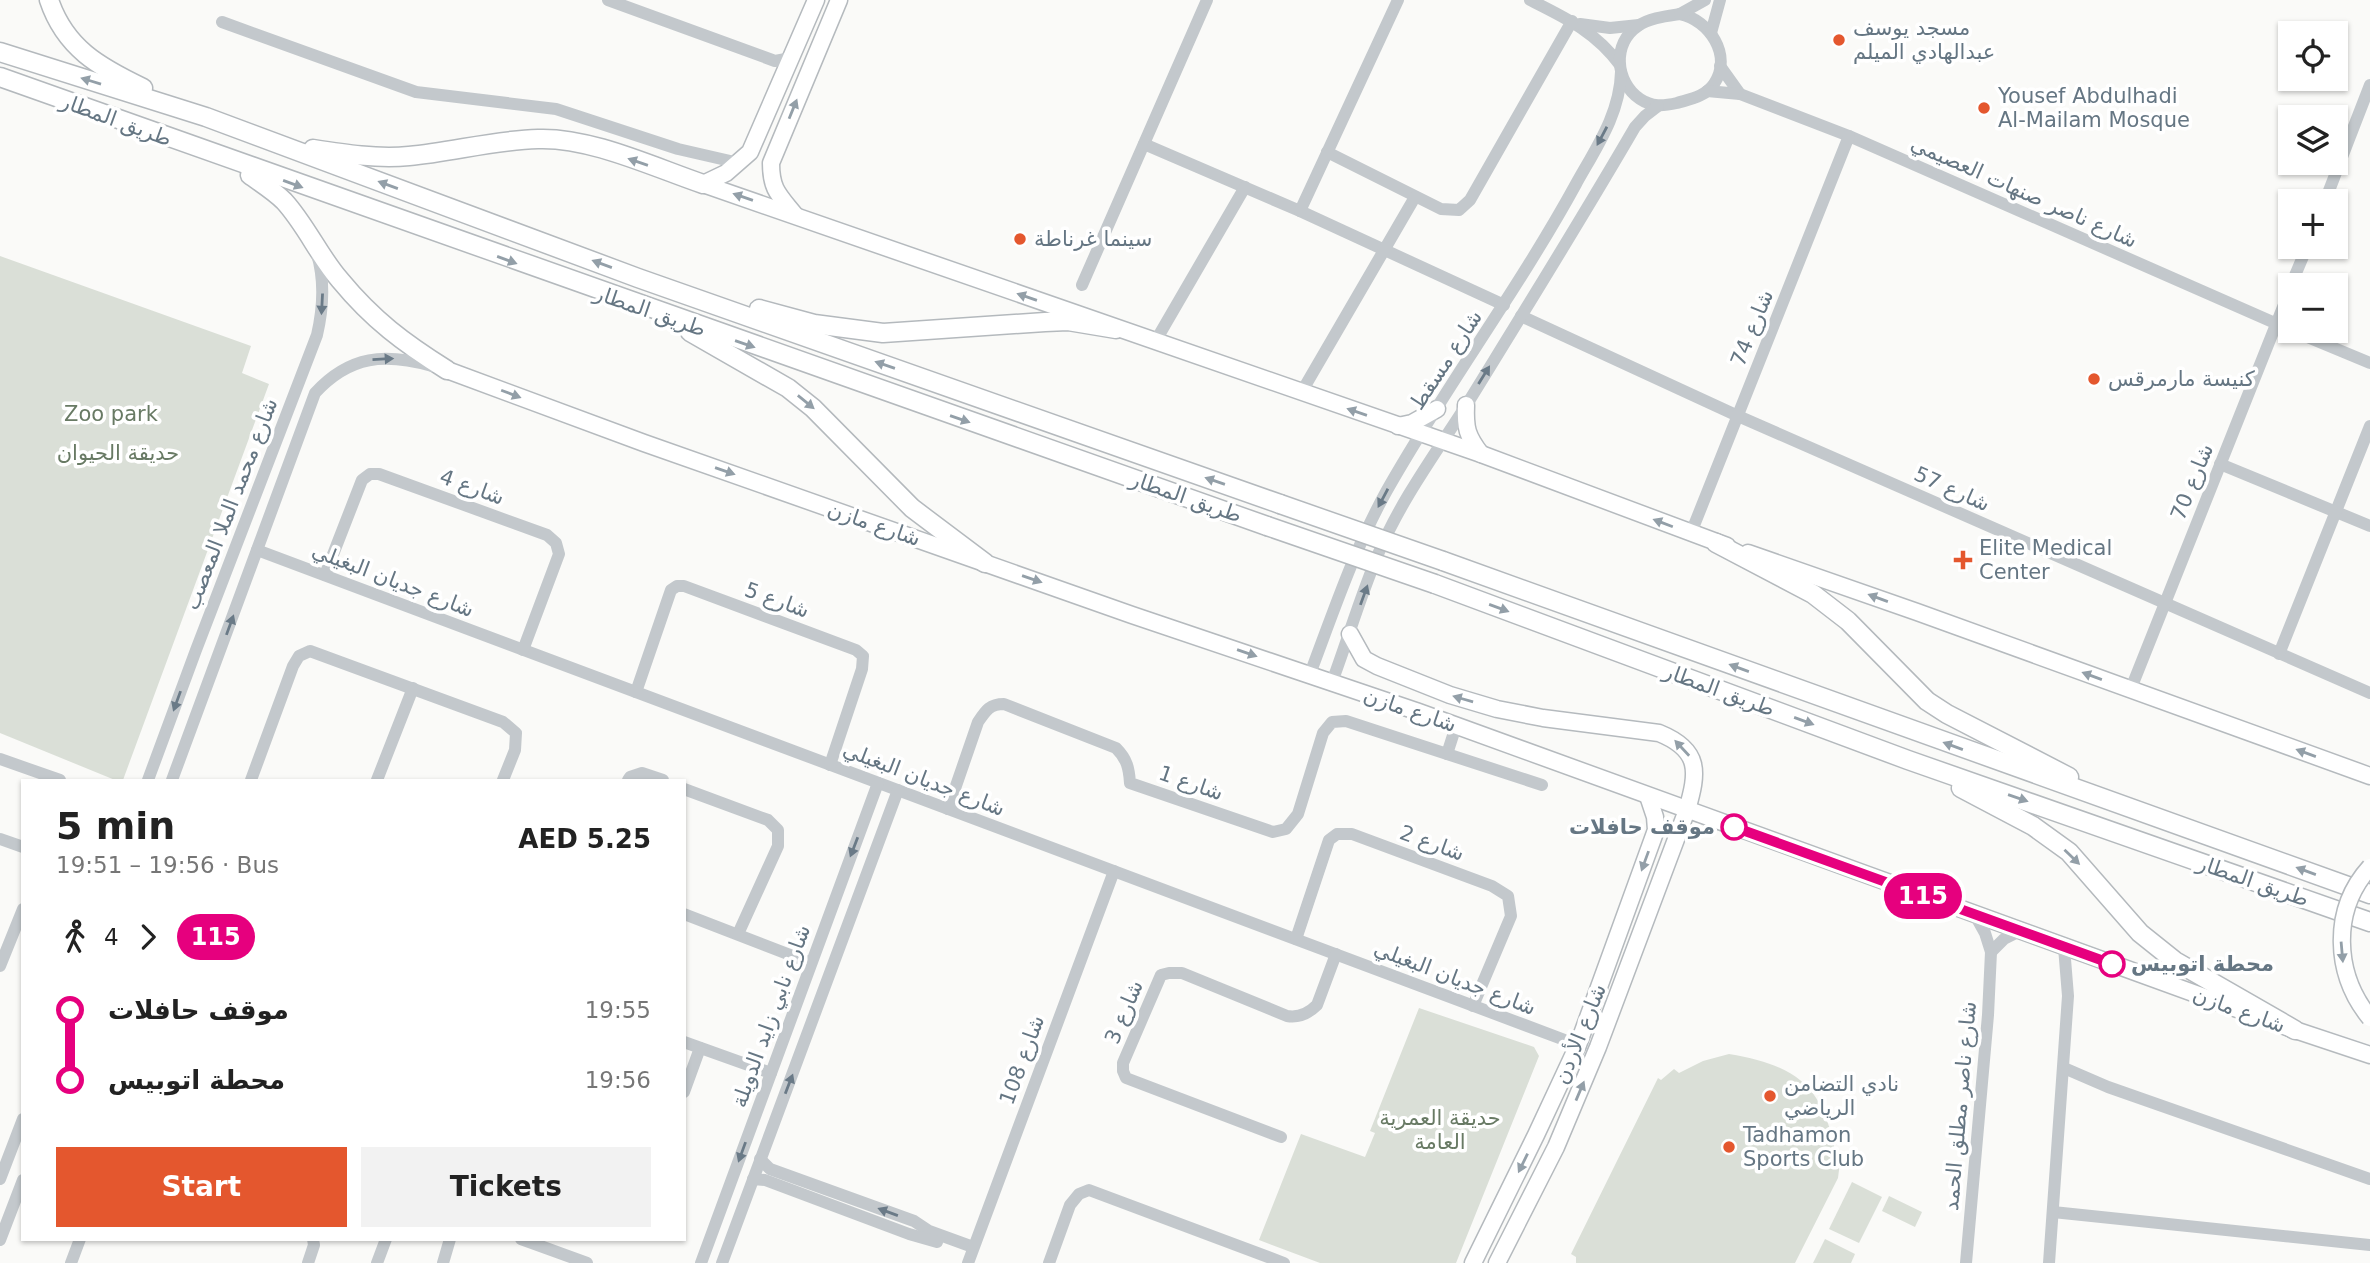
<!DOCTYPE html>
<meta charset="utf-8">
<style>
:root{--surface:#fff;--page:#f2f2f2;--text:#222;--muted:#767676;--accent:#e4572e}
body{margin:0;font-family:"DejaVu Sans","Noto Naskh Arabic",sans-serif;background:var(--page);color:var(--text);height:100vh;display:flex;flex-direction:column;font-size:26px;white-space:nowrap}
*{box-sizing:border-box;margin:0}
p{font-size:23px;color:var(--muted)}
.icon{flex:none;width:38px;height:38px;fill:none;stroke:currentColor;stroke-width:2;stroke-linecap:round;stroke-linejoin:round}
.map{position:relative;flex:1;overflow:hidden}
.sheet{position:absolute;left:21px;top:779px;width:665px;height:462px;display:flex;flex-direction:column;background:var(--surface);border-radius:0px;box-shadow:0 2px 5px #0004}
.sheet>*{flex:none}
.badge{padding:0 14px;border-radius:23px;font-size:24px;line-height:46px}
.buttons{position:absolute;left:2278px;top:21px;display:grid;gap:14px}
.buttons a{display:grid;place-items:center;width:70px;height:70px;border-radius:0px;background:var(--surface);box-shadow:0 2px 5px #0004;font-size:35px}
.map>.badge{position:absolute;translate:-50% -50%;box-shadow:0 0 0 4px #fff}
.legs{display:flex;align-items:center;gap:10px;height:77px;padding:0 35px;font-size:23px}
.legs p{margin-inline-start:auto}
.head{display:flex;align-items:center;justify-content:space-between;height:119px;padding:0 35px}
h1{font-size:38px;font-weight:700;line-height:52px}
.button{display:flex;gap:14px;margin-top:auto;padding:14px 35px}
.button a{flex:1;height:80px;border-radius:0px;background:var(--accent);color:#fff;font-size:28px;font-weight:700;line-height:80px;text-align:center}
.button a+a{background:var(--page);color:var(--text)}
ul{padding:0 35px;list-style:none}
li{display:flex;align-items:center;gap:24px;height:70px;font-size:26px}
li i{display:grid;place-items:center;width:10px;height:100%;margin:0 9px;background:currentColor}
li i::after{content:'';width:18px;height:18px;margin:-9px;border:5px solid;border-radius:50%;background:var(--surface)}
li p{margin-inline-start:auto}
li:first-child i{background:linear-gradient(#0000 50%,currentColor 0)}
li:last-child i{background:linear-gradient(currentColor 50%,#0000 0)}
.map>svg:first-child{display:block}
</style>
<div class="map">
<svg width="2370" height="1263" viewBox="0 0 2370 1263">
<rect width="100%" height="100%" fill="#fafaf8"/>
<g fill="#dadfd7">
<path d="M0,256l251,90 -9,27 27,11 -146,396h-8l-115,-47z"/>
<path d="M1419,1008l115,39 5,9 -83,207h-136l-61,-23 42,-106 64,23 10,-24 -5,-2z"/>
<path d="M1729,1054c72,12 96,35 108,107l3,1 -2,16 -43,85h-219v-6l-5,-3 87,-176 3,2 13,-11 5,4 24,-12z"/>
<path d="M1852,1182l30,15 -23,46 -30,-14z"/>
<path d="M1889,1196l33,16 -7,15 -33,-16z"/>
<path d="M1825,1239l30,15 -4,9h-38z"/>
</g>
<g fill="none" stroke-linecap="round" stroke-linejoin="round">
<g stroke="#b5babe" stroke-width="19">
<g id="major">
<path d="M703,184l778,270 246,92"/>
<path d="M703,184l23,-11 24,-21 66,-152"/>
<path d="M795,215c-16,-20 -24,-25 -24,-52l68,-163"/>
<path d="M447,370l197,73 488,172 284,96 879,319 75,25"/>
<path d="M1466,405c-1,23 1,31 15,49"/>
<path d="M1398,426l14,-3 25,-14"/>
<path d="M1748,553l169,59 453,164"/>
<path d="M1350,634l14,25 13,7 73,29 47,14 46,9 116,15c42,17 39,39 28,77l-89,237 -42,100 -59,116"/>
<path d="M1473,1263l63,-128 42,-90 78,-215 -1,-13 -7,-21"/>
</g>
</g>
<g stroke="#b4b9bd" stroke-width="21">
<g id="highway">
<path d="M49,0c16,48 50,67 94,88"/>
<path d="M0,52l206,65 432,161 642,226"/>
<path d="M0,77c421,153 844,301 1267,449"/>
<path d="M313,149c32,5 64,10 96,7 43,-4 86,-16 129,-17 52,-2 115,28 165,45"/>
<path d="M250,175c11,8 24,16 34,26 22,24 35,55 56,79 33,40 64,63 107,90"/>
<path d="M759,309l55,15 69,9 162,-11 23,-1 48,8"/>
<path d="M690,332l98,56 25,20 99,100 73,55"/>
<path d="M1716,543l97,51 35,27 79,80 20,13 122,63"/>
<path d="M1443,561l927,333"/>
<path d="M1435,584l473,176 462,162"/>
<path d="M1961,788l72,38 36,26 71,81 35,28 120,69"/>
</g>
</g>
<g stroke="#c3c8cc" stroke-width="12">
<path d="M608,0l167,61 16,-3"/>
<path d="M1530,0c36,18 66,32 90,65"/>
<path d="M1680,14c29,6 53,41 34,70 -9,13 -24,15 -37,19 -14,3 -25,4 -37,-4 -25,-17 -28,-56 -2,-73 11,-8 29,-10 42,-12z"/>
<path d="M1680,14l25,-14"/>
<path d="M222,22l194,70 140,17 122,40 61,14"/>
<path d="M1580,24l30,4 29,-3"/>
<path d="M1711,33l9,-33"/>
<path d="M1720,66l20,28"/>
<path d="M1707,91l33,3 109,42 442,194"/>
<path d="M1144,144l156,67 204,94"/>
<path d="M1327,152l114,57 18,1 11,-10 102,-179"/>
<path d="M2325,201l45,-116"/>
<path d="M1300,211l98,-211"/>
<path d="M1082,285l125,-285"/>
<path d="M2291,285l16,-38"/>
<path d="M1521,316l217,100 632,277"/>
<path d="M2293,331l77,32"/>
<path d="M1155,342l90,-155"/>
<path d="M1301,393l114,-196"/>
<path d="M2220,464l150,62"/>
<path d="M1691,533l158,-397"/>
<path d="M257,550l1321,495"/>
<path d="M325,575l37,-95 8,-6h9l168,61 9,8 3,11 -36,96"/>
<path d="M2279,654l91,-228"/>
<path d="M1310,674c23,-61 44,-124 76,-182 59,-105 132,-202 190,-308 20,-36 44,-70 45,-112"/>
<path d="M1332,682c16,-43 29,-88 47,-130 23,-54 59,-102 90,-151 56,-91 112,-181 166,-274l10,-11 13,-10"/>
<path d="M2130,691l161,-404"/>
<path d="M636,692l35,-102 6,-4h7l172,64 7,6 -1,13 -32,96"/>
<path d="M1447,754l9,-28"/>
<path d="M0,759l60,21"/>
<path d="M148,780l48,-130 121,-315c6,-26 8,-54 0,-81"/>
<path d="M172,780l143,-387c35,-38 70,-40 117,-27"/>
<path d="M251,780l42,-114 6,-10 11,-5 193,71 13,11 -1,17 -12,30"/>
<path d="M377,780l36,-92"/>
<path d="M628,780l2,-3 12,-4 21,7"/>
<path d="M684,789l84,31 10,10v16l-40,88"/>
<path d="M948,809l30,-87c8,-12 12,-18 26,-18l112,44c11,11 13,20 14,35l143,49 13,-3 12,-15 25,-81 9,-11 14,-1 196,64"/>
<path d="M0,839l23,8"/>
<path d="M684,914l127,49"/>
<path d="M1296,939l33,-99 8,-6h15l140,52 16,10 3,20 -38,90"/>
<path d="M1991,952l13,-13 16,-8"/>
<path d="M0,966l23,-57"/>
<path d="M684,1042l87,31"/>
<path d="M2064,1068l44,19 262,92"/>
<path d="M684,1092l16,-44"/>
<path d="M1281,1137l-155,-59 -3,-7v-8l38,-88 8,-2h13l105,43c12,2 21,-2 30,-11l19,-51"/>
<path d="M760,1159l10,10 144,52 15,10 44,16"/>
<path d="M0,1179l23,-60"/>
<path d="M753,1179l12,1 144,54 28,8"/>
<path d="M2053,1212l317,33"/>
<path d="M521,1239l66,24"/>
<path d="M0,1240l23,-60"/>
<path d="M71,1263l9,-24"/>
<path d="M308,1263l6,-18 -1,-6"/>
<path d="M377,1263l9,-24"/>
<path d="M443,1263l7,-24"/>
<path d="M701,1263l177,-480"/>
<path d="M722,1263l176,-473"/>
<path d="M968,1263l146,-392"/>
<path d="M1049,1263l21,-58 9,-11 10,-4 195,73"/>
<path d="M1966,1263l22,-248 3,-63 -6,-19 -10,-18"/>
<path d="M2049,1263l19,-267 -4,-49"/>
</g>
<use href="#major" stroke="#fff" stroke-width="16"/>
<use href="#highway" stroke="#fff" stroke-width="18"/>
<g stroke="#b5babe" stroke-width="19" stroke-linecap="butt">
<path id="major-bridge" d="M2370,867c-39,43 -36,107 0,151"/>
</g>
<g stroke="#b4b9bd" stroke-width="21" stroke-linecap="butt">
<g id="highway-bridge">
<path d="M1280,504l163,57"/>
<path d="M1267,526l168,58"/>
</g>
</g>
<use href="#major-bridge" stroke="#fff" stroke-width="16"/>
<use href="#highway-bridge" stroke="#fff" stroke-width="18"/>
</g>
<defs><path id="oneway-solid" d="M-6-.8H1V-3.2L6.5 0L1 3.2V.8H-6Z" transform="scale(1.75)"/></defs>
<g fill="#939fa8">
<use href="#oneway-solid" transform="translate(91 81) rotate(-163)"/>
<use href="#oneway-solid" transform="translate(793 109) rotate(-68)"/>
<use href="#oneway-solid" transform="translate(638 162) rotate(-161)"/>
<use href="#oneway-solid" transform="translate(293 184) rotate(20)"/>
<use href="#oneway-solid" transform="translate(388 185) rotate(-160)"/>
<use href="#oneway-solid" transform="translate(743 197) rotate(-161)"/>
<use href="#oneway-solid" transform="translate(507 260) rotate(20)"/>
<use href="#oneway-solid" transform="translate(602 264) rotate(-160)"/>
<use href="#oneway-solid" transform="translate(1027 297) rotate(-161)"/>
<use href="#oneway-solid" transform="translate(745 344) rotate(19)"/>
<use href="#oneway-solid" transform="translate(885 365) rotate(-161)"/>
<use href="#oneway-solid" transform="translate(511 394) rotate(21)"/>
<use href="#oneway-solid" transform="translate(806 402) rotate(39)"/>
<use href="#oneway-solid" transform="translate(1357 412) rotate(-161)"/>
<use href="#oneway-solid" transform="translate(960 419) rotate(19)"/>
<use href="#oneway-solid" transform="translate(725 471) rotate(19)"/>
<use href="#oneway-solid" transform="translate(1215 481) rotate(-161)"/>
<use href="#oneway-solid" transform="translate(1663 523) rotate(-159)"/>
<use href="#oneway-solid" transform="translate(1032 579) rotate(19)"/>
<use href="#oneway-solid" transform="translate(1878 598) rotate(-160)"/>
<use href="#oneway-solid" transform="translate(1499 608) rotate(20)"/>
<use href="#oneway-solid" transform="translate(1247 653) rotate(19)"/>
<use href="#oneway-solid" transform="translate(1739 668) rotate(-160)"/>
<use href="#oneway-solid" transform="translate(2092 676) rotate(-160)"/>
<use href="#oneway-solid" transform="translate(1463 699) rotate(-164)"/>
<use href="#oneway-solid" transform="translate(1804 721) rotate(20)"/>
<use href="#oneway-solid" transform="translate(1953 746) rotate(-160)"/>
<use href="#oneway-solid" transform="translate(1682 748) rotate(-133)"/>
<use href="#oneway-solid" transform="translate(2306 753) rotate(-160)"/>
<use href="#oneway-solid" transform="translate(2018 798) rotate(19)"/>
<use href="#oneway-solid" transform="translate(2072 857) rotate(44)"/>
<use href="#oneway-solid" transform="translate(1645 861) rotate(110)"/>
<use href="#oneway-solid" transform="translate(2306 871) rotate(-160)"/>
<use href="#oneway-solid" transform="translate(2342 952) rotate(85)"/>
<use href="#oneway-solid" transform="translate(1580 1091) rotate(-67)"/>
<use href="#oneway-solid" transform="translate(1523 1163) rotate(116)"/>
</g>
<g fill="#6a7a87">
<use href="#oneway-solid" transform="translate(1602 136) rotate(118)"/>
<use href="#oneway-solid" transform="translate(322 304) rotate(93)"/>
<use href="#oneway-solid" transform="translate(383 359) rotate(-3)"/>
<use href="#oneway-solid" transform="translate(1484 375) rotate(-58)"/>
<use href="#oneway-solid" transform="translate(1383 498) rotate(118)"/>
<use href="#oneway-solid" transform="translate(1364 595) rotate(-70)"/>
<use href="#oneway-solid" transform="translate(230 625) rotate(-70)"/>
<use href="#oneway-solid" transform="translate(177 701) rotate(110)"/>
<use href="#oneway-solid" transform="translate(854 847) rotate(111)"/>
<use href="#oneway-solid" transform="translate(789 1084) rotate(-69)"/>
<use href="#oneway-solid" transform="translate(742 1152) rotate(110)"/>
<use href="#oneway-solid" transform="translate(888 1212) rotate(-160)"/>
</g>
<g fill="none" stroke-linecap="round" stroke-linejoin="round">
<g stroke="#fff" stroke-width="16">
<path id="line-1" d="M1734,827l378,137"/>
</g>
<use href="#line-1" stroke="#e6007e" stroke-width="10"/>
</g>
<g fill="#e4572e" stroke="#fff" stroke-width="2.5">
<circle cx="1839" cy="40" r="7"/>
<circle cx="1984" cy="108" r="7"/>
<circle cx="1020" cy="239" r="7"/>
<circle cx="2094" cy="379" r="7"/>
<path d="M1959.5 549.5h7v7h7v7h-7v7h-7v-7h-7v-7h7z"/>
<circle cx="1770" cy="1096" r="7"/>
<circle cx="1729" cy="1147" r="7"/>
</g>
<g fill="#fff" stroke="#e6007e" stroke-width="3.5">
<circle cx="1734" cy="827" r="12"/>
<circle cx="2112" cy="964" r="12"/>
</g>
<g text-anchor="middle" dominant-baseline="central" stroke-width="7" stroke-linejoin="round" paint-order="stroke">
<g font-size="21" fill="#657683" stroke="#fff" text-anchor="start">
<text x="1853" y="28">مسجد يوسف<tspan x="1853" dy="24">عبدالهادي الميلم</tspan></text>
<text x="1998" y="96">Yousef Abdulhadi<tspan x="1998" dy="24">Al-Mailam Mosque</tspan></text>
<text x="1034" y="239">سينما غرناطة</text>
<text x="2108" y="379">كنيسة مارمرقس</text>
<text x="1979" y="548">Elite Medical<tspan x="1979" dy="24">Center</tspan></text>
<text x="1784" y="1084">نادي التضامن<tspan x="1784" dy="24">الرياضي</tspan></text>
<text x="1743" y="1135">Tadhamon<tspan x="1743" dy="24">Sports Club</tspan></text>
</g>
<g font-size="21" fill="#657683" stroke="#fff">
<text transform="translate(116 120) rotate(20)">طريق المطار</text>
<text transform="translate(2024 192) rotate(24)">شارع ناصر صنهات العصيمي</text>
<text transform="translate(650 311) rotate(19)">طريق المطار</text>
<text transform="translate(1752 328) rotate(-68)">شارع 74</text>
<text transform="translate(1446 360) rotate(-57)">شارع مسقط</text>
<text transform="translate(2192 482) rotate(-68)">شارع 70</text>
<text transform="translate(472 487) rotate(20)">شارع 4</text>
<text transform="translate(1952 489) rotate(24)">شارع 57</text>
<text transform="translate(1186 497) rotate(19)">طريق المطار</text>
<text transform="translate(231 504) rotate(-69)">شارع محمد الملا المعصب</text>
<text transform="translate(874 524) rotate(19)">شارع مازن</text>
<text transform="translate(393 580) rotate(21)">شارع جديان البغيلي</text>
<text transform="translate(777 600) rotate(20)">شارع 5</text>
<text transform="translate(1719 690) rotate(20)">طريق المطار</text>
<text transform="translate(1410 710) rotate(19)">شارع مازن</text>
<text transform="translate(924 779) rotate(21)">شارع جديان البغيلي</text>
<text transform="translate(1191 783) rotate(19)">شارع 1</text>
<text transform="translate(1432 843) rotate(20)">شارع 2</text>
<text transform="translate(2253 881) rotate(19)">طريق المطار</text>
<text transform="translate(1455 978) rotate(21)">شارع جديان البغيلي</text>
<text transform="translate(2239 1010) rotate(20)">شارع مازن</text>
<text transform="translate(1124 1012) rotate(-67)">شارع 3</text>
<text transform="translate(771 1016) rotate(-70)">شارع نابي زايد الدويلة</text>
<text transform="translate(1580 1034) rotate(-68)">شارع الأردن</text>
<text transform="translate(1022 1060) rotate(-70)">شارع 108</text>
<text transform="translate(1960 1106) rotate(-85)">شارع ناصر مطلق الحمد</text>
</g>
<g font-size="21" fill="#687a64" stroke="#fff">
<text x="111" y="414">Zoo park</text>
<text x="118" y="453">حديقة الحيوان</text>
<text x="1440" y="1118">حديقة العمرية<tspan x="1440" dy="24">العامة</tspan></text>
</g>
<g font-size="21" font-weight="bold" fill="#657683" stroke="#fff" text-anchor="end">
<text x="1715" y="827">موقف حافلات</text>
<text x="2131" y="964" text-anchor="start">محطة اتوبيس</text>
</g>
</g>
</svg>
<div class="buttons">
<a><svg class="icon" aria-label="locate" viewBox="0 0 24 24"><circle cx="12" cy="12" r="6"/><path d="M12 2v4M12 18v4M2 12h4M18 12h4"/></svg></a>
<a><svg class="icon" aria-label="layers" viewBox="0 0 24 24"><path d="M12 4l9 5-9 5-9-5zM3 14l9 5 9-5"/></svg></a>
<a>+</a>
<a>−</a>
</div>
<b class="badge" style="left:1923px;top:896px;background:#e6007e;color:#fff">115</b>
<section class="sheet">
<div class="head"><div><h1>5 min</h1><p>19:51 – 19:56 · Bus</p></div><b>AED 5.25</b></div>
<div class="legs"><svg class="icon" aria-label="walk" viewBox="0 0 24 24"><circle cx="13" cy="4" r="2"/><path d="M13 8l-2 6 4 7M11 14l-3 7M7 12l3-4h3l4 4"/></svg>4<svg class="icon" aria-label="forward" viewBox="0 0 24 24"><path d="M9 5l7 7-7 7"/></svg><b class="badge" style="background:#e6007e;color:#fff">115</b></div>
<ul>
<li><i style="color:#e6007e"></i><b>موقف حافلات</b><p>19:55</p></li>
<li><i style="color:#e6007e"></i><b>محطة اتوبيس</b><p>19:56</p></li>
</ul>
<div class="button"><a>Start</a><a>Tickets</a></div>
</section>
</div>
